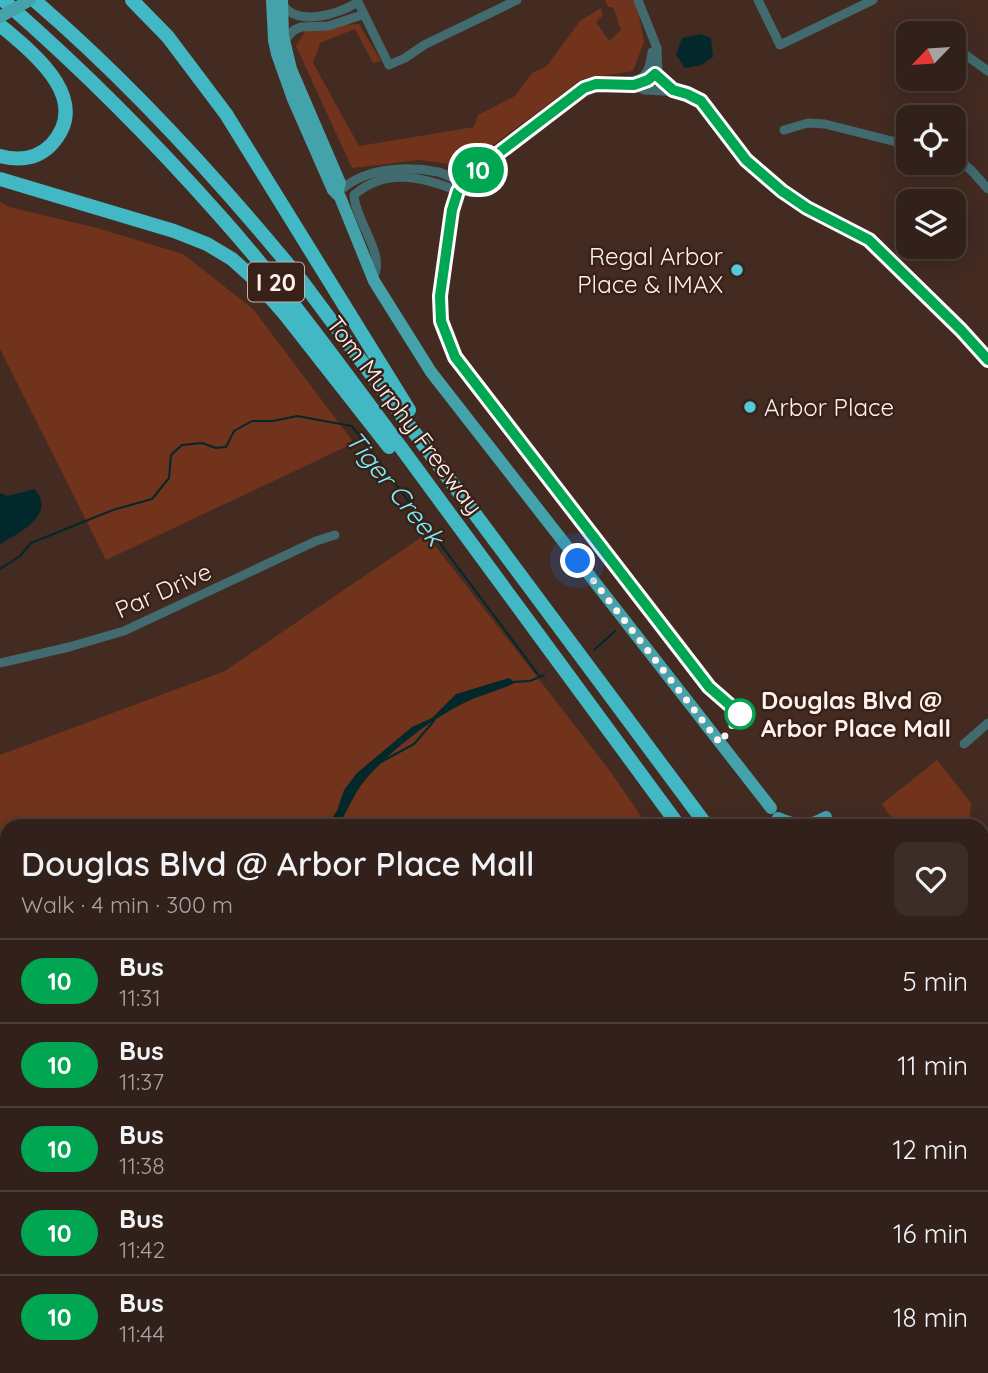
<!DOCTYPE html>
<meta charset="utf-8">
<style>
:root{--surface:#32201a;--page:#3d2d27;--text:#f1f3f6;--muted:#a8a3a2;--line:#4d3e39}
body{margin:0;font-family:Quicksand,sans-serif;background:var(--page);color:var(--text);height:100vh;display:flex;flex-direction:column;font-size:26px;white-space:nowrap}
*{box-sizing:border-box;margin:0}
p{font-size:23px;color:var(--muted)}
.icon{flex:none;width:38px;height:38px;fill:none;stroke:currentColor;stroke-width:2;stroke-linecap:round;stroke-linejoin:round}
.map{position:relative;flex:1;overflow:hidden}
.panel{position:absolute;left:0px;top:819px;width:989px;height:555px;display:flex;flex-direction:column;background:var(--surface);border-radius:21px 21px 0 0;box-shadow:0 4px 18px #0003,0 0 0 2px var(--line)}
.panel>*{flex:none}
.badge{padding:0 14px;border-radius:23px;font-size:24px;line-height:46px}
.needle{width:46px;rotate:245deg}
.tools{position:absolute;left:896px;top:21px;display:grid;gap:14px}
.tools a{display:grid;place-items:center;width:70px;height:70px;border-radius:14px;background:var(--surface);box-shadow:0 4px 18px #0003,0 0 0 2px var(--line);font-size:35px}
.you{position:absolute;width:35px;height:35px;margin:-18px;border:5px solid #fff;border-radius:50%;background:#1a73e8;box-shadow:0 0 0 10px #1a73e833}
.map>.badge{position:absolute;translate:-50% -50%;box-shadow:0 0 0 4px #fff}
.round{display:grid;place-items:center;flex:none;width:74px;height:74px;border-radius:14px;background:var(--page)}
.overview{display:flex;align-items:center;justify-content:space-between;height:119px;padding:0 21px}
h1{font-size:33px;font-weight:600;line-height:52px}
ul{padding:0;list-style:none}
li{display:flex;align-items:center;gap:21px;height:84px;padding:0 21px;border-top:2px solid var(--line)}
li div{flex:1}
li b{display:block;font-size:26px}
li em{font-style:normal}
li .badge{min-width:77px;font-weight:700;text-align:center}
.map>svg:first-child{display:block}
</style>
<div class="map">
<svg width="988" height="1373" viewBox="0 0 988 1373">
<rect width="100%" height="100%" fill="#432b22"/>
<g fill="#72331c">
<path d="M605,0h31l8,42 -11,29 -51,8 -117,87 -46,-6 -67,8 -56,-122 12,-19 51,-3 22,37 -8,2 -18,-34 -35,14 -7,20 46,83 115,-19 4,-12 37,-19 17,-23 14,-6 34,-46 21,-13 2,7 -7,7 13,19 12,-11 -8,-23h-5z"/>
<path d="M0,202l9,5 88,21 86,26 70,55 101,134 -248,117 -106,-211z"/>
<path d="M426,534l181,233 41,59h-641v122l-7,4v-197l225,-84z"/>
<path d="M937,760l34,43 -2,23h-73l-14,-22z"/>
<path d="M490,1367h94l-1,6h-85z"/>
</g>
<g fill="#02282c">
<path d="M701,34l10,4 2,19 -12,8 -16,3 -9,-13 6,-17z"/>
<path d="M34,489c24,25 -15,44 -34,55v-51l8,3z"/>
<path d="M509,678l6,5c-17,8 -35,12 -51,20 -37,19 -72,46 -99,77 -12,14 -17,32 -28,46h-10l10,-15 7,-21 13,-17 55,-46 20,-9 24,-24z"/>
</g>
<g fill="none" stroke-linecap="round" stroke-linejoin="round">
<g stroke="#02282c" stroke-width="2">
<path d="M0,569l20,-13 11,-13 82,-33 39,-11 17,-21 2,-23 11,-10 20,-2 14,5 10,-1 8,-16 18,-10h21l24,-5 55,10 188,251"/>
<path d="M594,650l21,-19"/>
<path d="M511,682l19,-1 14,-6"/>
<path d="M381,762l33,-18 20,-23"/>
<path d="M397,1367l1,6"/>
<path d="M184,1373l3,-6"/>
</g>
<g stroke="#416b6f" stroke-width="9">
<path d="M357,0l32,65 16,-7 19,-13 93,-45"/>
<path d="M638,0l19,48 1,28 15,15"/>
<path d="M758,0l22,45 93,-45"/>
<path d="M283,5c15,22 56,9 75,-3"/>
<path d="M284,41l10,-11 7,-3 27,-1 34,-11"/>
<path d="M963,53l25,18"/>
<path d="M621,84c7,-5 11,-2 18,-5 10,-4 12,-17 13,-27"/>
<path d="M634,85l10,5 39,2"/>
<path d="M784,130l24,-7 17,1 83,21"/>
<path d="M954,156l17,14 17,19"/>
<path d="M338,193c24,-25 68,-28 100,-21 9,2 17,8 26,11"/>
<path d="M373,277c14,-21 -18,-56 -19,-82 32,-28 69,-18 104,-4"/>
<path d="M0,663l69,-16 55,-16 192,-90 19,-6"/>
<path d="M964,744l24,-21"/>
<path d="M982,880l6,-1"/>
<path d="M982,925l6,6"/>
<path d="M0,1045l7,-2"/>
<path d="M0,1147l7,-4"/>
<path d="M162,1367l3,6"/>
<path d="M268,1367l3,6"/>
</g>
<g stroke="#44a2ab" stroke-width="12">
<path d="M272,0l2,40 3,14 16,45 40,91 7,7 34,84 57,91 340,436"/>
<path d="M282,0l1,36 8,33 49,114 -3,10"/>
<path d="M778,818c23,9 27,10 48,-1"/>
<path d="M982,1075l6,6"/>
</g>
<g stroke="#41b8c3" stroke-width="14">
<path d="M3,0c77,67 149,139 217,216 67,75 125,157 185,237 92,124 182,249 274,373"/>
<path d="M34,0c98,84 185,180 267,280l406,546"/>
<path d="M132,0l36,37 58,77 183,296"/>
<path d="M0,25c32,27 94,74 51,120 -14,14 -32,16 -51,11"/>
<path d="M0,179l174,52 33,13 25,15 20,18 31,35 106,135"/>
<path d="M982,1197l6,8"/>
<path d="M982,1235l6,8"/>
</g>
<path stroke="#44a2ab" stroke-width="12" d="M0,17l30,-17"/>
</g>
<g fill="none" stroke-linecap="round" stroke-linejoin="round">
<g stroke="#fff" stroke-width="16">
<path id="line" d="M740,714l-31,-27 -254,-330 -14,-36 -1,-25 12,-86 6,-19 34,-33 92,-70 12,-4 38,1 14,-5 7,-6 18,16 14,4 14,7 45,59 36,31 25,17 62,32 92,90 27,30"/>
</g>
<use href="#line" stroke="#00a651" stroke-width="10"/>
<path stroke="#fff1ed" stroke-width="7" stroke-dasharray="0 12.6" d="M578,561l142,182 20,-29"/>
</g>
<g fill="#52cbd7" stroke="#382119" stroke-width="2.5">
<circle cx="737" cy="270" r="7"/>
<circle cx="750" cy="407" r="7"/>
</g>
<circle fill="#fff" stroke="#00a651" stroke-width="3.5" cx="740" cy="714" r="14"/>
<g text-anchor="middle" dominant-baseline="central" stroke-width="5" stroke-linejoin="round" paint-order="stroke">
<rect fill="#382119" stroke="#c3b3ad" stroke-width="2" x="248" y="262.5" width="56" height="39" rx="5"/>
<g font-size="23" font-weight="bold" fill="#fff1ed">
<text x="276" y="282">I 20</text>
</g>
<g font-size="24" fill="#fff1ed" stroke="#382119" text-anchor="end">
<text x="723" y="256">Regal Arbor<tspan x="723" dy="28">Place &amp; IMAX</tspan></text>
<text x="764" y="407" text-anchor="start">Arbor Place</text>
</g>
<g font-size="24" fill="#fff1ed" stroke="#382119">
<text transform="translate(405 415) rotate(53)">Tom Murphy Freeway</text>
<text transform="translate(163 590) rotate(-24)">Par Drive</text>
</g>
<g font-size="24" font-weight="bold" fill="#fff1ed" stroke="#382119" text-anchor="start">
<text x="761" y="700">Douglas Blvd @<tspan x="761" dy="28">Arbor Place Mall</tspan></text>
</g>
<g font-size="26" font-style="italic" fill="#7cf1fd" stroke="#382119">
<text transform="translate(395 488) rotate(51)">Tiger Creek</text>
</g>
</g>
</svg>
<div class="tools">
<a><svg class="needle" viewBox="-14 -14 28 28"><path d="M0-13l5 13h-10z" fill="#e53935"/><path d="M0 13l5-13h-10z" fill="#a8a3a2"/></svg></a>
<a><svg class="icon" aria-label="locate" viewBox="0 0 24 24"><circle cx="12" cy="12" r="6"/><path d="M12 2v4M12 18v4M2 12h4M18 12h4"/></svg></a>
<a><svg class="icon" aria-label="layers" viewBox="0 0 24 24"><path d="M12 4l9 5-9 5-9-5zM3 14l9 5 9-5"/></svg></a>
</div>
<div class="you" style="left:578px;top:561px"></div>
<b class="badge" style="left:478px;top:170px;background:#00a651;color:#fff">10</b>
<section class="panel">
<div class="overview"><div><h1>Douglas Blvd @ Arbor Place Mall</h1><p>Walk · 4 min · 300 m</p></div><a class="round"><svg class="icon" aria-label="heart" viewBox="0 0 24 24"><path d="M12 20l-8-8c-3-5 5-10 8-4 3-6 11-1 8 4z"/></svg></a></div>
<ul>
<li><span class="badge" style="background:#00a651;color:#fff">10</span><div><b>Bus</b><p>11:31</p></div><em>5 min</em></li>
<li><span class="badge" style="background:#00a651;color:#fff">10</span><div><b>Bus</b><p>11:37</p></div><em>11 min</em></li>
<li><span class="badge" style="background:#00a651;color:#fff">10</span><div><b>Bus</b><p>11:38</p></div><em>12 min</em></li>
<li><span class="badge" style="background:#00a651;color:#fff">10</span><div><b>Bus</b><p>11:42</p></div><em>16 min</em></li>
<li><span class="badge" style="background:#00a651;color:#fff">10</span><div><b>Bus</b><p>11:44</p></div><em>18 min</em></li>
</ul>
</section>
</div>
